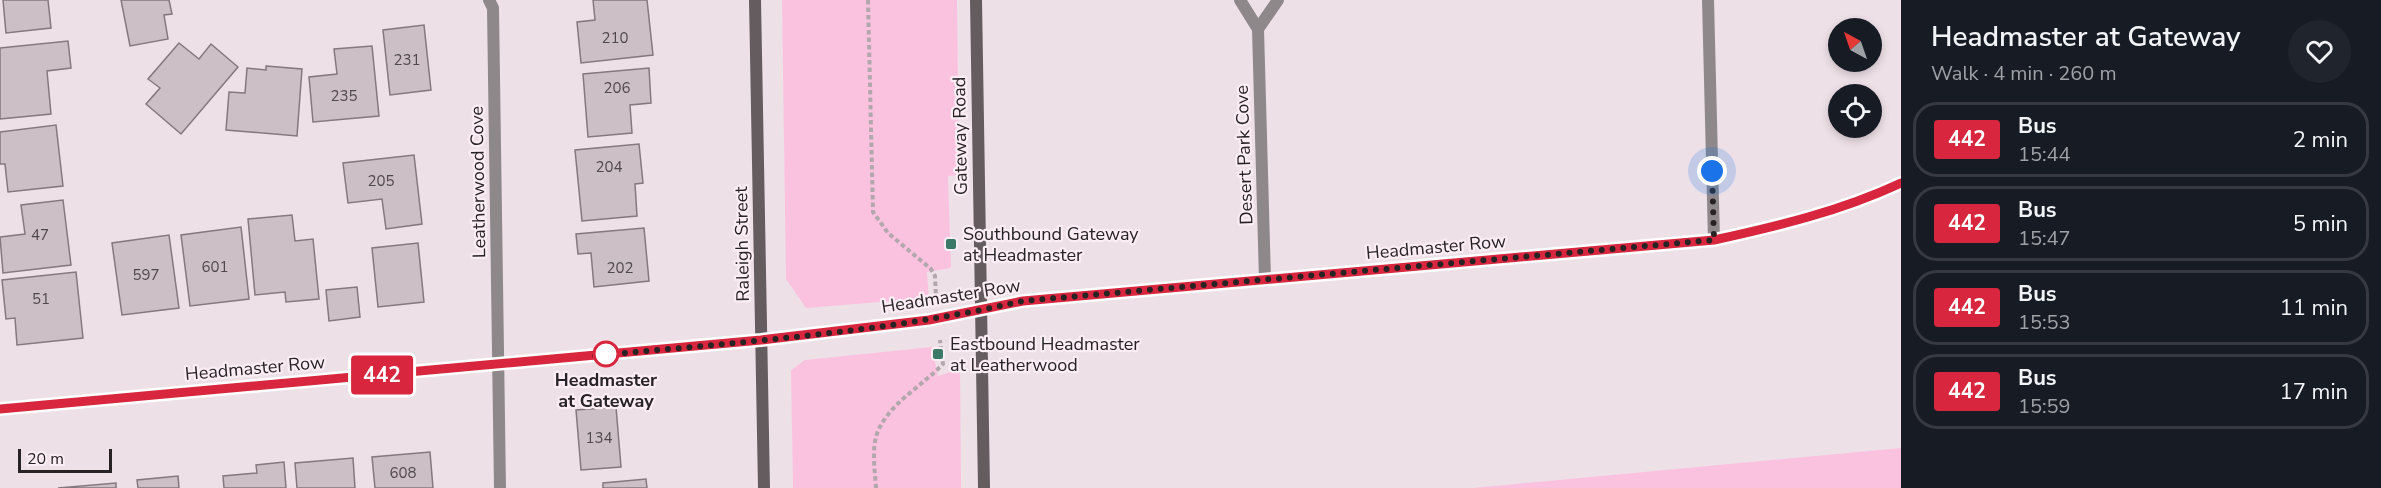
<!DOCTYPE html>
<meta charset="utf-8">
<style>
:root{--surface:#171b24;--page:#20242c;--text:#f1f3f6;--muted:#9ea1a6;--line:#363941}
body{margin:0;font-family:"Nunito Sans",sans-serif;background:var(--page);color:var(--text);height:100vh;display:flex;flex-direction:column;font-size:22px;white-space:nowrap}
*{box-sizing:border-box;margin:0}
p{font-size:20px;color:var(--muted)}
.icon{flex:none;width:33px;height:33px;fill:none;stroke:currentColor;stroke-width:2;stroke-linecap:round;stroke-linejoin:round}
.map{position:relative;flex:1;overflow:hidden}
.details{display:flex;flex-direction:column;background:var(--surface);width:480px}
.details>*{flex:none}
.badge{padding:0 12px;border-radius:4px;font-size:21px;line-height:39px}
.needle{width:39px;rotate:320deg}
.fabs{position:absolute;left:1828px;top:18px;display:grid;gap:12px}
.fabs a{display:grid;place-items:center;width:54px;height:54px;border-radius:50%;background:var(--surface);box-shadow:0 3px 9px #0003;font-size:30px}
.scale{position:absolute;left:18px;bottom:15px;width:94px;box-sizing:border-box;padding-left:6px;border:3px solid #272224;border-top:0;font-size:16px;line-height:21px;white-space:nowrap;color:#272224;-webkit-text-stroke:4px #fbedf4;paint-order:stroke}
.you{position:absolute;width:30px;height:30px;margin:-15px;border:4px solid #fff;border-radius:50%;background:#1a73e8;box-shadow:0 0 0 9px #1a73e833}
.map>.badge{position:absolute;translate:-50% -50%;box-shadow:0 0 0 3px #fff}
.round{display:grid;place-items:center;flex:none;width:63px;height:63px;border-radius:32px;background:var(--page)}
.summary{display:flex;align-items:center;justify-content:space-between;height:102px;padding:0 30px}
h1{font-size:28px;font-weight:600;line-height:45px}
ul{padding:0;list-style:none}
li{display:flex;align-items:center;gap:18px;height:75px;margin:0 12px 9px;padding:0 18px;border:3px solid var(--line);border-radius:24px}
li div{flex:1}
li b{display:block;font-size:22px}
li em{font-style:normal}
li .badge{min-width:66px;font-weight:700;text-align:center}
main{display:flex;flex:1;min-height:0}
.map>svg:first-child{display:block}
</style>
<main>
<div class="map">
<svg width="1901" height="488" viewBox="0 0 1901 488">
<rect width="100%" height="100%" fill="#eee0e7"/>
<g fill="#fbc2e0">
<path d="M782,0h175l2,175 -11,1 3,92 -24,4 2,26 -123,10 -20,-29z"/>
<path d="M932,347l6,29 22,-7 1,119h-168l-2,-118 14,-10z"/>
<path d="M1901,448v40h-428z"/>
</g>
<g fill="#ccbfc5" stroke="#85787e" stroke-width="1.5">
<path d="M3,0h45l3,28 -45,5z"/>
<path d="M121,0h48l3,14 -8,1 4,24 -38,7z"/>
<path d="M593,0h54l6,55 -72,8 -4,-41 18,-2z"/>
<path d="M424,25l7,65 -41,5 -7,-65z"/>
<path d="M68,41l3,27 -24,3 4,43 -51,5v-71z"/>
<path d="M179,43l20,16 12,-15 27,23 -57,67 -35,-30 14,-16 -12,-9z"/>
<path d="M372,46l7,70 -66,6 -4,-45 28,-3 -3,-25z"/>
<path d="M266,66l36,3 -5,67 -71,-6 3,-38 16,1 2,-25 19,2z"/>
<path d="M649,68l2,35 -21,2 2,28 -44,4 -5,-63z"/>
<path d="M56,125l7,61 -55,6 -3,-28h-5v-32z"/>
<path d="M639,144l4,39 -8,1 2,32 -55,5 -7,-71z"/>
<path d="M414,155l8,69 -36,5 -4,-30 -34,4 -5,-40z"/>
<path d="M63,200l8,65 -68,8 -3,-36 25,-3 -4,-29z"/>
<path d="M292,215l3,26 18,-2 6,60 -33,3 -1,-10 -30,3 -7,-76z"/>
<path d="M241,227l8,72 -59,7 -9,-71z"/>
<path d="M644,228l5,53 -55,6 -3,-34 -13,1 -2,-20z"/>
<path d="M169,235l10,73 -57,7 -10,-72z"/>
<path d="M418,243l6,59 -46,5 -6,-59z"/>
<path d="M76,272l7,66 -66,7 -2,-27 -9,1 -4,-39z"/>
<path d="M357,287l3,30 -31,4 -3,-31z"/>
<path d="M616,407l5,60 -40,3 -5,-60z"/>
<path d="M430,452l3,36h-58l-3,-31z"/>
<path d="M353,458l2,30h-58l-2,-25z"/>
<path d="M284,462l2,26h-62l-1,-12 34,-3 -1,-8z"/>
<path d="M178,476l1,12h-41l-1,-8z"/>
<path d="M646,479l1,9h-44v-5z"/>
<path d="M116,483v5h-58z"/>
</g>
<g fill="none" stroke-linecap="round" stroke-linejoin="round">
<g stroke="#b2a7ac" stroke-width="4" stroke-dasharray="4.5 3" stroke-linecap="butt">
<path d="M868,0l5,212 15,21 43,36 4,7 1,21"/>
<path d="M876,488c-1,-17 -5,-41 2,-57 12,-28 44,-45 65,-67l-3,-24"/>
</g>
<g stroke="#8e888b" stroke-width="12">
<path d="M489,0l4,8 7,480"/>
<path d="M1240,0l18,29 7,251"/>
<path d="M1708,0l6,240"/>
<path d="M1258,29l20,-29"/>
</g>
<g stroke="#655c60" stroke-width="12">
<path d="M755,0l9,488"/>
<path d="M976,0l8,488"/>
<path d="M0,409l761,-69 168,-20 95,-19 690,-61c64,-14 127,-29 187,-57"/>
</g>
</g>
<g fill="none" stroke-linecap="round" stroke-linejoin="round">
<g stroke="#fff" stroke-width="14">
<path id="line" d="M0,409l761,-69 168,-20 94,-19 691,-61c64,-14 127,-29 187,-57"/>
</g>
<use href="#line" stroke="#d7263d" stroke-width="9"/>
<path stroke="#272224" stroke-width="6" stroke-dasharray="0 10.8" d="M606,354l-12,2c144,-14 289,-23 429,-55l691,-61 -2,-69"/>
</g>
<g fill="#3a7966" stroke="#fbedf4" stroke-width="2">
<rect x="945" y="238" width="12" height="12" rx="3"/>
<rect x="932" y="348" width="12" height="12" rx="3"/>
</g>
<circle fill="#fff" stroke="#d7263d" stroke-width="3" cx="606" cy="354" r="12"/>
<g text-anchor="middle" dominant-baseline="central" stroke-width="4.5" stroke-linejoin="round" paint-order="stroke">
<g font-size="15" fill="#50494c">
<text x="615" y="38">210</text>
<text x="407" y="60">231</text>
<text x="617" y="88">206</text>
<text x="344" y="96">235</text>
<text x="609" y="167">204</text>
<text x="381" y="181">205</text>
<text x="40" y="235">47</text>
<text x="215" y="267">601</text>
<text x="620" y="268">202</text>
<text x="146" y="275">597</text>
<text x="41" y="299">51</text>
<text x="599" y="438">134</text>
<text x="403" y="473">608</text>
</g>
<g font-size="18" fill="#272224" stroke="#fbedf4">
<text transform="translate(960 136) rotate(-91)">Gateway Road</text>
<text transform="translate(1244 155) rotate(-92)">Desert Park Cove</text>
<text transform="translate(478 182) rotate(-91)">Leatherwood Cove</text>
<text transform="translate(742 244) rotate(-91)">Raleigh Street</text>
<text transform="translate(1436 247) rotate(-5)">Headmaster Row</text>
<text transform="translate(951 296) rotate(-9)">Headmaster Row</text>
<text transform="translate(255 368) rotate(-5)">Headmaster Row</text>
</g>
<g font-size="18" fill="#272224" stroke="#fbedf4" text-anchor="start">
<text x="963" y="234">Southbound Gateway<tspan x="963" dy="21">at Headmaster</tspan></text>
<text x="950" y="344">Eastbound Headmaster<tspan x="950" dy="21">at Leatherwood</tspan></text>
</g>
<g font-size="18" font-weight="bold" fill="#272224" stroke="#fbedf4">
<text x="606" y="380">Headmaster<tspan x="606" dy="21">at Gateway</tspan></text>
</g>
</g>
</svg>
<div class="fabs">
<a><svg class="needle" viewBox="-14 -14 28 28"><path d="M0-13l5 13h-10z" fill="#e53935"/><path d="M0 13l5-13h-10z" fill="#9ea1a6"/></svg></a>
<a><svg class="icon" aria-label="locate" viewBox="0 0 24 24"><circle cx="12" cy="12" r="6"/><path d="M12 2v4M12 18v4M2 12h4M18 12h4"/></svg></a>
</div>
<div class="scale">20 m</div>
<div class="you" style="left:1712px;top:171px"></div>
<b class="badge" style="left:382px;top:375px;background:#d7263d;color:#fff">442</b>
</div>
<section class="details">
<div class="summary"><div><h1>Headmaster at Gateway</h1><p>Walk · 4 min · 260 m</p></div><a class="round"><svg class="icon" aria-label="heart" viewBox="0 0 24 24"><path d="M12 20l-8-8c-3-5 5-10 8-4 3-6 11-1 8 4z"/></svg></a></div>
<ul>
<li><span class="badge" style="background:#d7263d;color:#fff">442</span><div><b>Bus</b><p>15:44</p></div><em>2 min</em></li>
<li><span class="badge" style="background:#d7263d;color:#fff">442</span><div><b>Bus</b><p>15:47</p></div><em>5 min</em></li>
<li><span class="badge" style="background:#d7263d;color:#fff">442</span><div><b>Bus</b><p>15:53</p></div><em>11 min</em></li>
<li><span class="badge" style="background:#d7263d;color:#fff">442</span><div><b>Bus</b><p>15:59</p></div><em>17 min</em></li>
</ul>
</section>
</main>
